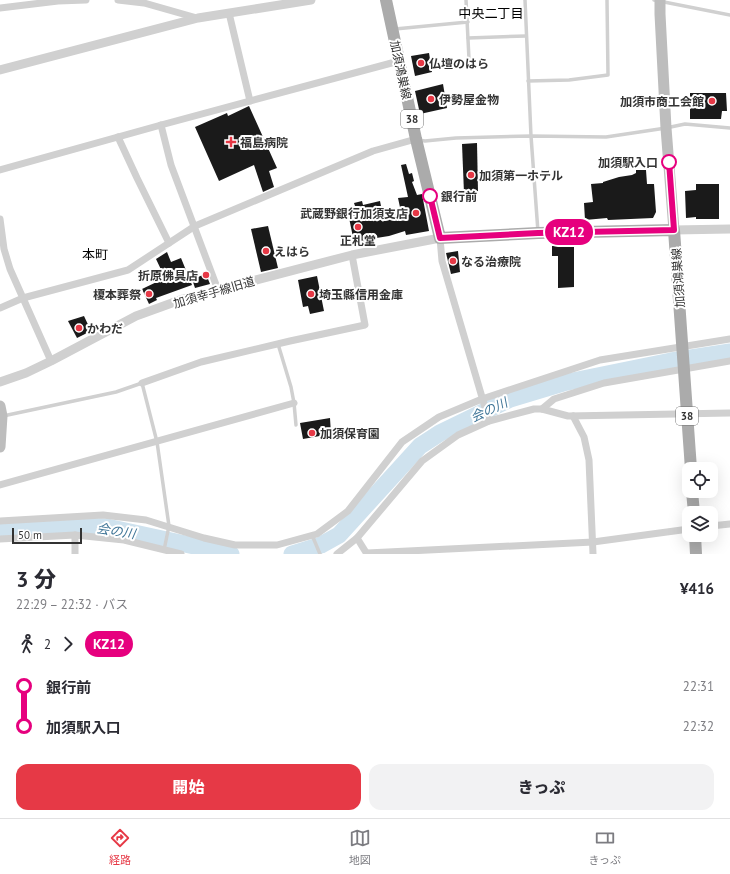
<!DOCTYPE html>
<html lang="ja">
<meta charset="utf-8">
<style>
:root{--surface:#fff;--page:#f2f2f3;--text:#2b2b33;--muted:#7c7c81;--line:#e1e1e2;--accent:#e63946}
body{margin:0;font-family:"PT Sans","Noto Sans JP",sans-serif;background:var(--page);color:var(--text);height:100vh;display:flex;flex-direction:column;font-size:15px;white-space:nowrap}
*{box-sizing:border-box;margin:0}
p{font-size:13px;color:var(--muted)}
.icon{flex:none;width:22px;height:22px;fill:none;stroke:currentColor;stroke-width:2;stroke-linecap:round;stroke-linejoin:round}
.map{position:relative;height:554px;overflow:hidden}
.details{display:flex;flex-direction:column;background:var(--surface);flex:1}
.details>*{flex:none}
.badge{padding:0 8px;border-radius:13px;font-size:14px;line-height:26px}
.fabs{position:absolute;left:682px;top:462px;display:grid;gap:8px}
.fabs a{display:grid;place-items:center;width:36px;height:36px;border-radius:8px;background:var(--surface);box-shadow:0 4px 16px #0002;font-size:20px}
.scale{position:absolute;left:12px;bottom:10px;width:70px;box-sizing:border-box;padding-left:4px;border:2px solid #333;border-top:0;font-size:11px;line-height:14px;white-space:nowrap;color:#333;-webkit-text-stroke:3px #fff;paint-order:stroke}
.map>.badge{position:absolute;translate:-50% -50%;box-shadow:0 0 0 2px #fff}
.legs{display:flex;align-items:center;gap:6px;height:44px;padding:0 16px;font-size:13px}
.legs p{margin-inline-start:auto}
.summary{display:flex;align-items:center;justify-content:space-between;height:68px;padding:0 16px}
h1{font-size:22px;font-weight:800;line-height:30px}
.cta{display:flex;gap:8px;margin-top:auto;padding:8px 16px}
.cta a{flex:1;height:46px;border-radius:12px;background:var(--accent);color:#fff;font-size:16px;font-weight:800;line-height:46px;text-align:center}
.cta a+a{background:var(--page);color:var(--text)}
ul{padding:0 16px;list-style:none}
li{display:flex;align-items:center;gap:14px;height:40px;font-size:15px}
li i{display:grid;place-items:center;width:6px;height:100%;margin:0 5px;background:currentColor}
li i::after{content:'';width:10px;height:10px;margin:-5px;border:3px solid;border-radius:50%;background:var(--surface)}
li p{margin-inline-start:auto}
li:first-child i{background:linear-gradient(#0000 50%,currentColor 0)}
li:last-child i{background:linear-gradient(currentColor 50%,#0000 0)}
.tabs{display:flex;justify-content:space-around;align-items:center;height:56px;border-top:1px solid var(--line);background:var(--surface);font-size:11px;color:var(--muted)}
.tabs a{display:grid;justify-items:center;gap:2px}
.tabs .on{color:var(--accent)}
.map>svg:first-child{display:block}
</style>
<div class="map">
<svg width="730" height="554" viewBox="0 0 730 554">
<rect width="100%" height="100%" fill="#fff"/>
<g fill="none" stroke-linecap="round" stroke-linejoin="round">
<g stroke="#cfe2ee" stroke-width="17">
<path d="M0,529l40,-4 67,2 124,27"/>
<path d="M292,554l29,-9 18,-10 81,-89 20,-13 70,-34 53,-16 108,-22 59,-9"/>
</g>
</g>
<g fill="#1a1a1a">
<path d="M429,53l3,19 -17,4 -4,-20z"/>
<path d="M443,84l4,24 -27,6 -5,-23z"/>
<path d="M690,93h36l1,18h-5l-1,8h-31z"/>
<path d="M249,106l28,62 -8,3 5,16 -11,5 -9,-27 -35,16 -24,-54 32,-14 1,3z"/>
<path d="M477,143l1,49 -14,1 -2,-49z"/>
<path d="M406,164l3,10 3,-1 2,8 -2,1 5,13 5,-1 7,37 -23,4 -1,-4 -16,5 -19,3 1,4 -16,4 -8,-39 8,-2 -1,-3 8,-2 1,4 17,-4 3,15 18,-4 -3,-14 10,-1 -7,-32z"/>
<path d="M636,170h10l1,14h7l2,28 -3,6 -45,2 -1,-2 -22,2 -1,-17 9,-1 -2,-18 12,-1v-1l16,-5 13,-2 4,-2z"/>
<path d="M696,184h23v35h-23v-2l-10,1 -1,-27 11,-1z"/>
<path d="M268,226l10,42 -17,4 -10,-43z"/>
<path d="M552,246h22v41l-16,1v-32h-6z"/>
<path d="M458,251l2,21 -9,2 -5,-21z"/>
<path d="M167,252l4,10 10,-4 11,27 -36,13 1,2 -8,4 -7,-15 23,-11 -9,-19z"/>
<path d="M206,274l4,10 -15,4 -3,-9z"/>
<path d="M317,276l7,35 -14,3 -2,-8 -5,1 -5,-27z"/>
<path d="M84,316l7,15 -14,7 -9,-17z"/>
<path d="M330,418l1,16 -28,5 -3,-16z"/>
</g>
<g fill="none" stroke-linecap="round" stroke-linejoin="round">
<g stroke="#d0d0d0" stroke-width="3.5">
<path d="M466,0l3,59"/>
<path d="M525,0l6,136 7,96"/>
<path d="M654,0l76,15"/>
<path d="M395,29l73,-7"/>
<path d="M468,38l58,-2"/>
<path d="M528,81l41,-1 39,-5 -1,-75"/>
<path d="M419,140l6,1 31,-3 75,-2 75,1 60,-9 19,-4 45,4"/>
<path d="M278,344l13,43 3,16 2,22"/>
<path d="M3,416l113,-24 26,-9 15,59 12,84 -5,24"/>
<path d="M312,535l8,19"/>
</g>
<g stroke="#d0d0d0" stroke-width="7">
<path d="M118,0l26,3 53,15"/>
<path d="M0,8l58,-7 28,-1"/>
<path d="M229,13l21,88"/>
<path d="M161,125l10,40 47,125"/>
<path d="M118,137l19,41 32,65"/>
<path d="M0,170l161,-45 238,-64"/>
<path d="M0,219l4,30 6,20 41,92"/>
<path d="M440,238l2,23 47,160"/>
<path d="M0,308l23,-10 105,-28 67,-44 178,-75 43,-12"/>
<path d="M142,383l59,-21 89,-21 75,-16 -13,-70"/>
<path d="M542,409l12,-10 50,-16 126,-22"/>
<path d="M573,416l11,21 5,23 4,94"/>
<path d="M0,485l294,-82"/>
<path d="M0,521l103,-6 43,5 58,18 31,7h42l40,-11 31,-23 54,-69 37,-25 43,-18 118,-39 130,-21"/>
<path d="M711,526l19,-2"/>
<path d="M357,538l10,16"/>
<path d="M0,539l75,-4 49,5 57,14"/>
<path d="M367,553l226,-11 96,-13"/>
<path d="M75,554v-19"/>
<path d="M337,554l20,-16 65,-77 36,-26 31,-14 45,-12h8l26,7 162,-3"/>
</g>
<g stroke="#d0d0d0" stroke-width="9">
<path d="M0,70l198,-52 113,-18"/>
<path d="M674,230l56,-1"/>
<path d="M0,382l26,-9 25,-12 85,-45 47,-17 169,-44 88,-17"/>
</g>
<g stroke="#bdbdbd" stroke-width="11">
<path d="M660,0v14l6,114 8,102"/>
<path d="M0,406l2,10 -2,31"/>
</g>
<g stroke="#ababab" stroke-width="12">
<path d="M386,0l30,139 24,99 98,-5 136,-3 17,239"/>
<path d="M692,491l2,22"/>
<path d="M695,535l1,19"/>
</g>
</g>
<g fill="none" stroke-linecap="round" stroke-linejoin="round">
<g stroke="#fff" stroke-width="9">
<path id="line-1" d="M430,196l10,42 98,-5 136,-3 -5,-68"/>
</g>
<use href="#line-1" stroke="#e6007e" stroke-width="6"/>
</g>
<g fill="#e63946" stroke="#fff" stroke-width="1.5">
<circle cx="421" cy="63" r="4"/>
<circle cx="431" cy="99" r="4"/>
<circle cx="712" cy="101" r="4"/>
<path d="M229 136h4v4h4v4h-4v4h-4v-4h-4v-4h4z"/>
<circle cx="471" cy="175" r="4"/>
<circle cx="416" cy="213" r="4"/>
<circle cx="358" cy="227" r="4"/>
<circle cx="266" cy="251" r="4"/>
<circle cx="453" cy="261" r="4"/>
<circle cx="206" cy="275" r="4"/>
<circle cx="149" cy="294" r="4"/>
<circle cx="311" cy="294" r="4"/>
<circle cx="79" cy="328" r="4"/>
<circle cx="312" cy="433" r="4"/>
</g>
<g fill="#fff" stroke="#e6007e" stroke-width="2">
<circle cx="669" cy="162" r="7"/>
<circle cx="430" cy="196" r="7"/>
</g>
<g text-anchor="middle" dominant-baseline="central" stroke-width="4" stroke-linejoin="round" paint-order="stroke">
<g fill="#fff" stroke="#707070" stroke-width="1">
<rect x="401" y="110" width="22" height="18" rx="3"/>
<rect x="676" y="407" width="22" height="18" rx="3"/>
</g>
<g font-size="11" font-weight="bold" fill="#333">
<text x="412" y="119">38</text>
<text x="687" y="416">38</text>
</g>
<g font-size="12" font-weight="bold" fill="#333" stroke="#fff" text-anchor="start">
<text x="429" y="63">仏壇のはら</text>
<text x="439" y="99">伊勢屋金物</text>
<text x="704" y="101" text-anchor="end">加須市商工会館</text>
<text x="240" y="142">福島病院</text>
<text x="479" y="175">加須第一ホテル</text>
<text x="408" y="213" text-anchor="end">武蔵野銀行加須支店</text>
<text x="358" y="240" text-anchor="middle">正札堂</text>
<text x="274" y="251">えはら</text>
<text x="461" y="261">なる治療院</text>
<text x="198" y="275" text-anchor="end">折原佛具店</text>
<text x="141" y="294" text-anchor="end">榎本葬祭</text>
<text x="319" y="294">埼玉縣信用金庫</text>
<text x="87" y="328">かわだ</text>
<text x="320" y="433">加須保育園</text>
</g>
<g font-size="12" fill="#333" stroke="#fff">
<text transform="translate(401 70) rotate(78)">加須鴻巣線</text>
<text transform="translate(678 278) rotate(-94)">加須鴻巣線</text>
<text transform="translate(214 292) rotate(-16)">加須幸手線旧道</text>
</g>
<g font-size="12" font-weight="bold" fill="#333" stroke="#fff" text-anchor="end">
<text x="658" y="162">加須駅入口</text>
<text x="441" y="196" text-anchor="start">銀行前</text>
</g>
<g font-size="13" fill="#000" stroke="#fff">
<text x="491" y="13">中央二丁目</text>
<text x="95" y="254">本町</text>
</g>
<g font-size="13" font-style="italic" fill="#3f7597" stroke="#fff">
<text transform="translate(489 410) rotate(-25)">会の川</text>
<text transform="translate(116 531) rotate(9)">会の川</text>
</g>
</g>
</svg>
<div class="fabs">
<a><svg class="icon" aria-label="locate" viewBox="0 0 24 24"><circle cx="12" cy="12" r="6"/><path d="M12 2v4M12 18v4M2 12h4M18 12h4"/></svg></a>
<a><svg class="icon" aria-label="layers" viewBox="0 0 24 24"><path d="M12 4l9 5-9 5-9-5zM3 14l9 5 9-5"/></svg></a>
</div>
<div class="scale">50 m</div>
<b class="badge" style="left:569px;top:232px;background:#e6007e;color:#fff">KZ12</b>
</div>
<section class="details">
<div class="summary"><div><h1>3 分</h1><p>22:29 – 22:32 · バス</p></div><b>¥416</b></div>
<div class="legs"><svg class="icon" aria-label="walk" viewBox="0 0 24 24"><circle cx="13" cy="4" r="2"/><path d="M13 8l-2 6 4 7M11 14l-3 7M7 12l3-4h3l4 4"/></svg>2<svg class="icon" aria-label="forward" viewBox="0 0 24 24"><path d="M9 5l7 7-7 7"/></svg><b class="badge" style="background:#e6007e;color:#fff">KZ12</b></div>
<ul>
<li><i style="color:#e6007e"></i><b>銀行前</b><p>22:31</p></li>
<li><i style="color:#e6007e"></i><b>加須駅入口</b><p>22:32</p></li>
</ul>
<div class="cta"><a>開始</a><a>きっぷ</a></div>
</section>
<nav class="tabs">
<a class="on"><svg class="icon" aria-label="directions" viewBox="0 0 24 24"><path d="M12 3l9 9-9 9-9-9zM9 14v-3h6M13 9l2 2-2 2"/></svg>経路</a>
<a><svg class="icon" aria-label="map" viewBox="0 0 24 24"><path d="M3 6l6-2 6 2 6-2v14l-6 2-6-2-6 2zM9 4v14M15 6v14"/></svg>地図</a>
<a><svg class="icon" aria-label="tickets" viewBox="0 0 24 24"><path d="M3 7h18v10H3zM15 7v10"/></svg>きっぷ</a>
</nav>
